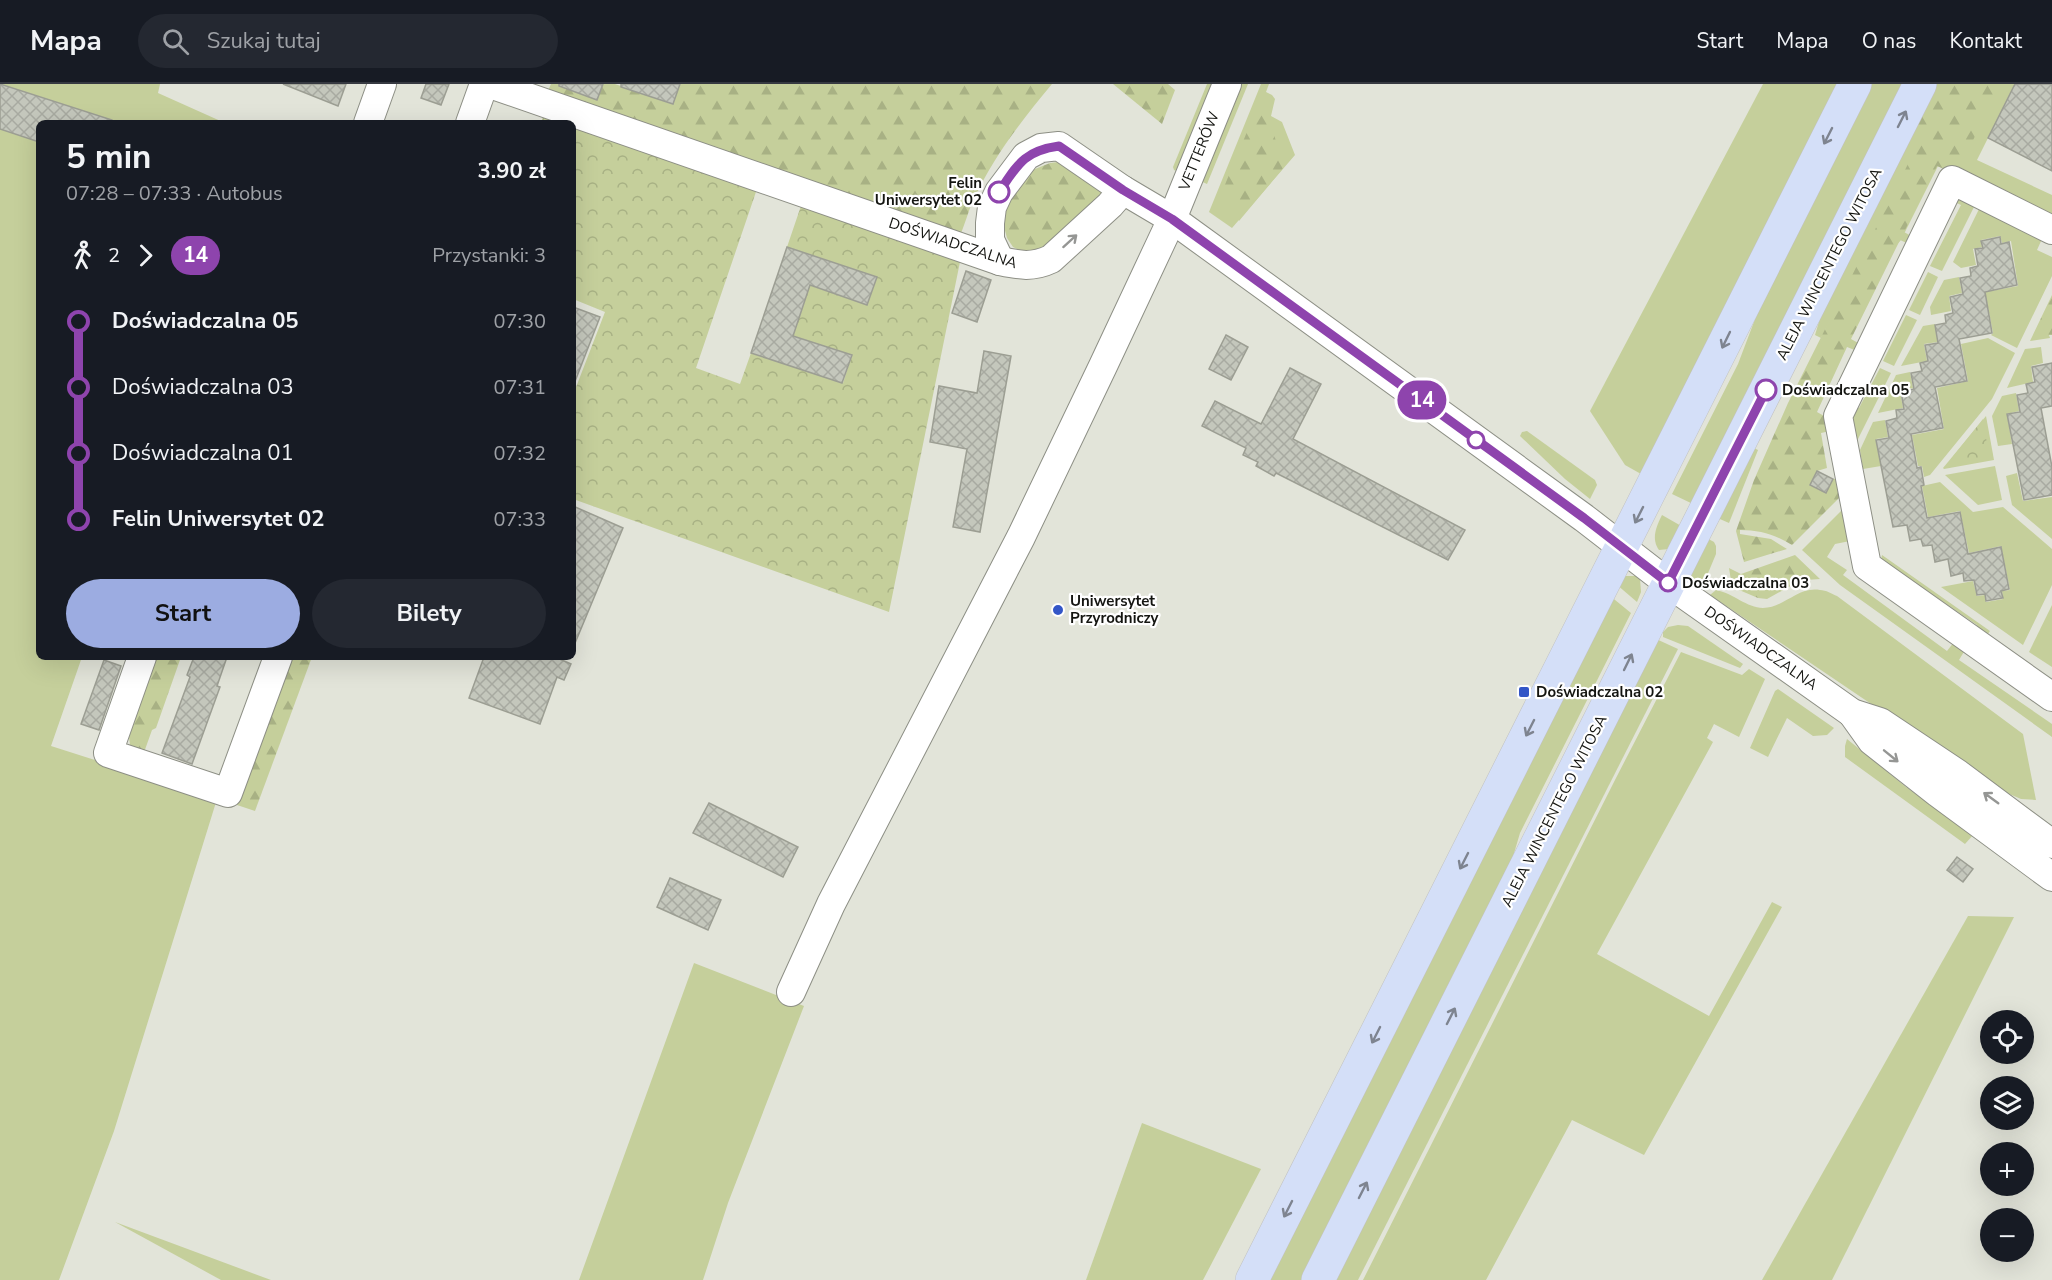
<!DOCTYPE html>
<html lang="pl">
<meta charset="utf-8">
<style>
:root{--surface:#171b24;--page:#242831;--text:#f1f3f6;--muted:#9ea1a6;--line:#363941;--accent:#9cace1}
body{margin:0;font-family:"Nunito Sans",sans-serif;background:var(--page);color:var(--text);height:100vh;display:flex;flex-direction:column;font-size:22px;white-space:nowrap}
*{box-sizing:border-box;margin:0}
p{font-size:20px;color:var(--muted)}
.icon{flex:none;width:33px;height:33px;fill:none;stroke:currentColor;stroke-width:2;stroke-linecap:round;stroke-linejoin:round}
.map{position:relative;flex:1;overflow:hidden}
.panel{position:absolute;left:36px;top:36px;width:540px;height:540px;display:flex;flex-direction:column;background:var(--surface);border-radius:9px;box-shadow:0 6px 24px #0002}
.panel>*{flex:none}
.badge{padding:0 12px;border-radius:20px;font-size:21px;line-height:39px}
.buttons{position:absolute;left:1980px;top:926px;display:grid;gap:12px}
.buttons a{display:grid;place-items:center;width:54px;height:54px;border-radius:50%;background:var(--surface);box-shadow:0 6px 24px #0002;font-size:30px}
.map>.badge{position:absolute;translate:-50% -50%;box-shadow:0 0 0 3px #fff}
.legs{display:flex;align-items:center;gap:9px;height:66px;padding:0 30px;font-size:20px}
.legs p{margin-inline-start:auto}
.head{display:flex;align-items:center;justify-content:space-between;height:102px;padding:0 30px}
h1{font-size:33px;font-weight:700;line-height:45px}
.primary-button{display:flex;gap:12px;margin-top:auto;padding:12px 30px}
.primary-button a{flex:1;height:69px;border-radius:36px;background:var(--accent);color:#111;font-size:24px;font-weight:700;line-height:69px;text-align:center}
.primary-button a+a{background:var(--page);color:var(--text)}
ul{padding:0 30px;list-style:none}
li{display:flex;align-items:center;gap:21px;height:66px;font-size:22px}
li i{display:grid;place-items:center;width:9px;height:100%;margin:0 8px;background:currentColor}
li i::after{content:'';width:15px;height:15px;margin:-8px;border:4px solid;border-radius:50%;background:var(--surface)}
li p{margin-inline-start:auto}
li:first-child i{background:linear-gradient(#0000 50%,currentColor 0)}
li:last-child i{background:linear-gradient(currentColor 50%,#0000 0)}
header{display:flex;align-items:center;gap:36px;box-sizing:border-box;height:84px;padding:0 30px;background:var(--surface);border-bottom:2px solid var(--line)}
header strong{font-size:28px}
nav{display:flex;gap:33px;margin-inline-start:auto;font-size:21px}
.search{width:420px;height:54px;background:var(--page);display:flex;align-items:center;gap:15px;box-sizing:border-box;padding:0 21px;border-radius:33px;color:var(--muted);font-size:22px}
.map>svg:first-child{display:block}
</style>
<header>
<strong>Mapa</strong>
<div class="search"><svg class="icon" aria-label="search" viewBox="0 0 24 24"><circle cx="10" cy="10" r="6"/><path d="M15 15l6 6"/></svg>Szukaj tutaj</div>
<nav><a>Start</a><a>Mapa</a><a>O nas</a><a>Kontakt</a></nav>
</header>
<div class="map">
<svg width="2052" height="1196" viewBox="0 0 2052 1196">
<defs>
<pattern id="forest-firs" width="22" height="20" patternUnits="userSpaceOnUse" patternTransform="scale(1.5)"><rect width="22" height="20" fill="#c5cf9b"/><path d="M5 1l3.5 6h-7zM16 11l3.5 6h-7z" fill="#a8b184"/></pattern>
<pattern id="park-crowns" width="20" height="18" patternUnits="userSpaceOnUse" patternTransform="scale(1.5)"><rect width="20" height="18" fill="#c5cf9b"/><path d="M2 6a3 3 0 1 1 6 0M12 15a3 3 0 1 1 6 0" fill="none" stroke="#a8b184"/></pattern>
<pattern id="building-cross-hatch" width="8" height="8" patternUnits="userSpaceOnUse" patternTransform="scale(1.5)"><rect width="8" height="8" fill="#c4c7bc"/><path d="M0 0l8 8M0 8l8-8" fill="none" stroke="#a8aaa1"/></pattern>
</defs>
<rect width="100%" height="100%" fill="#e2e4d9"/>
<g fill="#c5cf9b">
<path d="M0,0h160l-2,9 67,30h-186v534h43l-31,89 166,53 -103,332 -55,149h-59z"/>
<path d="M1207,0h9l-37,88 -5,-2 -1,-3z"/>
<path d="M1239,0h9l-41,100 -9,-4z"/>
<path d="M1261,0h8l-3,8 6,3 3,4 -4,17 11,6 13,33 -63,73 -23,-16z"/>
<path d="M1763,0h78l-200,390 -16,-9 -35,-54z"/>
<path d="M1865,0h44l-214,421 -23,-11 66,-130 41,-108z"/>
<path d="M1934,0h81l-38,76 75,35v19h-19l-95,-48 -37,74 -67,73 -13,25 -6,-3 12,-40z"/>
<path d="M1952,112l24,7 -34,68 -12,-5 31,-61 -11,-5z"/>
<path d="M1981,121l61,34 -5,11 15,7v19l-35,72 -26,-13 2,-2 -8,-41 33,-6 -7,-45 -9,2 -2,-7 -19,4 1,7 -9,2 3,16 -15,3 -8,-6z"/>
<path d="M1928,188l10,5 -18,38 -11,-5z"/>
<path d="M1959,193l3,16 -13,3 2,15 -20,4 -1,-8 14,-27z"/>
<path d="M1906,231l11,5 -23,46 -11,-5z"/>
<path d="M1935,240l3,18 -14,2 3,17 -26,5 22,-40z"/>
<path d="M1988,254l27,15 -23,46 -62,76 -6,2 -2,-11h-4l-6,-31 32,-6 -7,-41 31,-7 -7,-37z"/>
<path d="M2041,263l2,16 -12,3 2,16 -26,6 18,-39z"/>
<path d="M1880,284l11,5 -37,74 -4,-27 6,-13 3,1z"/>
<path d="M1910,288l3,16 -13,3 3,17 -25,5 18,-38z"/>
<path d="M2016,309l3,18 -12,3 5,30 -14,2 -6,-30 10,-20z"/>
<path d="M1986,332l8,44 -50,9 -1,-1z"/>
<path d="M1885,336l3,17 -12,2 5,27 -18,3 -3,-19 13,-28z"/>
<path d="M1527,347l68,49 2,5 -7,14 -25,-20 -45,-43 2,-4z"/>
<path d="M1754,364l4,2 -29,73 -16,-7z"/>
<path d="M1995,382l7,34 -24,5 -33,-30z"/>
<path d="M2017,389l6,28 29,-4v42l-40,-34 -6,-29z"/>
<path d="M1940,398l33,30 30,-5 49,42v36l-29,60 -82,-58 32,-6 4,15 8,-1 1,7 17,-3 -1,-8 8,-1 -9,-44 -32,7 -9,-42 -32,6 -6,-31z"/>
<path d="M1845,423l5,34 -15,3 -8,13 20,13 -4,5 104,76 7,-9 11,8 -6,10 93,64v13l-212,-152 -38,-35z"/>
<path d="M1662,431l21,12 -14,22 -10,1c-8,-11 -3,-23 3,-35z"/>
<path d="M1703,452l11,6 2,4v8l-15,36 -11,-15z"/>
<path d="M1882,471l108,76 -7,10 -5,-4 -1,-12 -96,-65z"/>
<path d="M1624,492h13l3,3 1,13 -4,10 -21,-18z"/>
<path d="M1716,506c17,3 31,18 47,18 21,0 35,-22 57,-18 6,0 12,4 17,6l186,138 13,66 -15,-1 -14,-6 -87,-56 -210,-142z"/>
<path d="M1609,511l22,18 -111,220 -18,61 -195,386h-42z"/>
<path d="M2052,521v62l-23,-15z"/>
<path d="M1678,541l10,1 55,38 -3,4 -77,-31v-5l5,-5z"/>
<path d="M1654,554l24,11 -320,631h-29z"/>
<path d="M1681,568l61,23 7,-6 16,10 -26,58 -25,-13 -7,14 6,4 -116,212 112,62 63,-114 10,5 -138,248 -72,-35 -86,160h-123l253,-502z"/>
<path d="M1778,605l56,39 -7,7 -14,1 -26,-18 -19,39 -18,-9 25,-57z"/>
<path d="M1847,655l59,48 67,48 -8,9 -120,-87v-11z"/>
<path d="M1968,832l46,1 -182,363h-70z"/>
<path d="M694,879l110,43 -76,197 -25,77h-124z"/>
<path d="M1142,1039l119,46 -58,111h-117z"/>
<path d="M115,1138l156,58h-50z"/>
</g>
<g fill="url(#forest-firs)">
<path d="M551,0h64l57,20 8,-20h372c-30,36 -58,72 -78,115 -6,12 -9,26 -15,39l-413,-143z"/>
<path d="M1113,0h55l7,6 -13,34z"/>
<path d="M1934,0h65l-36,78 -14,9 -12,-5 -33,66 9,5 -4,7 -9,-4 -49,99 9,5 -3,7 -10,-4 -30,65 16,9 2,9 -14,3 6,35 -10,3 -7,14 23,-6h7l1,17 -49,49c-16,-10 -32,-15 -52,-15v4l31,5 16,10 -43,13 -8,-31 18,-51 34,-77 125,-249 -11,-6z"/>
<path d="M1262,12l22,71 -45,54 -15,-34z"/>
<path d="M1066,77l38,33 -63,55 -18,3 -10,-5 -6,-9 -4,-15 2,-15 25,-37 20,-8z"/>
<path d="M2052,211v40h-3l1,3 -20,3z"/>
<path d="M1795,471l25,24 -15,1 -9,3 -29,16 -9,-1 -26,-11 -3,-19 12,6z"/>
<path d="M157,573h24l-25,71 -4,2 -10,28 -12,-13 -1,-8z"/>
<path d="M284,573h28l-57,154 -24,-8z"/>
</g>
<g fill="url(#park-crowns)">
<path d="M545,27l213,75 -62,182 44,16 11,-31 92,30 9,-28 -59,-19 16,-51 58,20 9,-28 -89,-30 16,-47 158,57 -72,355 -316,-113v-104l32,-83 -32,-13v-176h-32z"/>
<path d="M1983,335l6,37 -38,8v-5z"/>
</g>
<g fill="url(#building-cross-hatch)" stroke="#9c9e93" stroke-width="1.5">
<path d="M0,0l112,36v3h-73v19l-39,-13z"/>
<path d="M283,0h63l-8,22z"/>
<path d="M426,0h23l-8,21 -20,-7z"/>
<path d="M559,0h44l-6,16 -38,-14z"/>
<path d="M621,0h59l-7,20 -52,-17z"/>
<path d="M2015,0h37v87l-64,-33z"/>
<path d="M2000,153l1,7 8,-2 8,43 -32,7 7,41 -33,6 8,42 -32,6 8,41 -32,6 6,34 4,-1 3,18 -3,1 6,32 33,-6 8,42 33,-7 8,42 -8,2 2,7 -17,3 -1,-7 -8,1 -3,-15 -10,1 -1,-8 -12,3 -3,-17 -13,3 -3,-17 -9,1 -2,-7 -11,2 -3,-16 -14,2 -17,-87 13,-2 -3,-17 11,-3 -1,-8 8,-1 -3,-17 13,-3 -3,-16 11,-2 -2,-8 8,-2 -3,-16 13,-2 -3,-18 11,-2 -1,-8 8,-2 -3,-16 13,-3 -3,-16 11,-2 -1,-8 8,-2 -3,-17 8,-1 -2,-7z"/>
<path d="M787,163l90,30 -10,28 -57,-20 -17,51 59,19 -10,28 -91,-30z"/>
<path d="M966,187l25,9 -14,42 -25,-9z"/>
<path d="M573,223l27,10 -26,67h-1z"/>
<path d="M1226,251l22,12 -17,33 -22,-11z"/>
<path d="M984,267l27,5 -31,176 -27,-5 14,-78 -37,-7 9,-56 38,7z"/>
<path d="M2052,279v43l-11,2 11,59v28l-28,5 -17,-86 13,-2 -3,-17 11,-2 -2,-9 9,-2 -3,-15z"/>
<path d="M1290,284l31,16 -28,55 172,91 -17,30 -172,-87 -2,3 -18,-10 2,-4 -15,-7 3,-7 -44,-22 13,-25 46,23z"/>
<path d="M1817,387l16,8 -7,14 -16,-8z"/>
<path d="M573,422l50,22 -50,120z"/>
<path d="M194,573h33l-10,29 3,1 -28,77 -30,-11 28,-76 -3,-2z"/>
<path d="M484,573h71l16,7 -7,16 -7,-3 -17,47 -71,-26z"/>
<path d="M104,576l17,6 -22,64 -18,-6z"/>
<path d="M709,719l89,44 -15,30 -90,-44z"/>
<path d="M1957,773l16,12 -10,13 -16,-12z"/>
<path d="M670,794l51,22 -13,30 -51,-23z"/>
</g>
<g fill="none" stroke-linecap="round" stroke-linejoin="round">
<g stroke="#8d8f85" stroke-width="30">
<g id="minor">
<path d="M490,0l510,177c19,4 32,7 51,-2l59,-54 13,-15"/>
<path d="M368,39l14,-39"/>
<path d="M470,39l14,-39"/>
<path d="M2052,146l-100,-50 -114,236 29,150 185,131"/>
<path d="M1000,177l-10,-21v-17l2,-16 7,-15 27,-36 15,-8 18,-2 64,44 49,29 412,299 84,65 184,130 28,9 78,52 94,70"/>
<path d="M142,573l-34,96 120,40 50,-136"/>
<path d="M1852,629l20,28 66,52 114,84"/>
<path d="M791,908l40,-88 190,-367 82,-171 69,-147 55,-135"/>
</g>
</g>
<g stroke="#c2c2c1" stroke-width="34">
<g id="major">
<path d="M1252,1196l603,-1196"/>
<path d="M1318,1196l602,-1196"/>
</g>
</g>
<use href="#minor" stroke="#fff" stroke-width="28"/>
<use href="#major" stroke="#d4dff8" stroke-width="33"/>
</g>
<defs><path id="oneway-shaft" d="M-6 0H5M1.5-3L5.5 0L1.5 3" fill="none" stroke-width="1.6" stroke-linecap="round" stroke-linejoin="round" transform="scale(1.5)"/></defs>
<g stroke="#7e8490">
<use href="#oneway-shaft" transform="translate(1902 35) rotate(-63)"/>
<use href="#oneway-shaft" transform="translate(1828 52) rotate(117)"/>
<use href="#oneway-shaft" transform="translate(1726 256) rotate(116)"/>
<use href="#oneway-shaft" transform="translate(1639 431) rotate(117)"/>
<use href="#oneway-shaft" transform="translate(1628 578) rotate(-64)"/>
<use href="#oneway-shaft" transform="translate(1530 644) rotate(117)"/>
<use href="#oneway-shaft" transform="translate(1464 777) rotate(117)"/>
<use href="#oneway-shaft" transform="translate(1451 932) rotate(-63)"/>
<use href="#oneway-shaft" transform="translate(1376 951) rotate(117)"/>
<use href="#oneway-shaft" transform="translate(1363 1106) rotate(-63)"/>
<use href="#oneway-shaft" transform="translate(1288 1125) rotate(117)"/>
</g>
<g stroke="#959694">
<use href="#oneway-shaft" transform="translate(1070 157) rotate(-42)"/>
<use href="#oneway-shaft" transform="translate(1891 672) rotate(39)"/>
<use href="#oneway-shaft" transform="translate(1991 714) rotate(-144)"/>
</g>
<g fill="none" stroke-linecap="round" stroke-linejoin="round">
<g stroke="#fff" stroke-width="14">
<path id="line-1" d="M999,108c19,-28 25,-41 60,-46l64,44 49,29 412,299 84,65 98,-193"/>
</g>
<use href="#line-1" stroke="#8e44ad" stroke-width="9"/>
</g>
<g fill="#fff" stroke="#8e44ad" stroke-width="3">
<circle cx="999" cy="108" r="10"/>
<circle cx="1766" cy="306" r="10"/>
<circle cx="1476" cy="356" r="8"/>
<circle cx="1668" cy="499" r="8"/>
</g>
<g fill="#3356c7" stroke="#fff" stroke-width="2">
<circle cx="1058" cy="526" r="6"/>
<rect x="1518" y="602" width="12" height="12" rx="3"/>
</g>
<g text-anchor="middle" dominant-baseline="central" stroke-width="4.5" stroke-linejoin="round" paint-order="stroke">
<g font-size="15" fill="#141511" stroke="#fff">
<text transform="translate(1199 67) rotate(-68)">VETTERÓW</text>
<text transform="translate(953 159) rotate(18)">DOŚWIADCZALNA</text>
<text transform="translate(1829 180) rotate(-63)">ALEJA WINCENTEGO WITOSA</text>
<text transform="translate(1761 564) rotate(35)">DOŚWIADCZALNA</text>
<text transform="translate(1554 727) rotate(-63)">ALEJA WINCENTEGO WITOSA</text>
</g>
<g font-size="15" font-weight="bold" fill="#141511" stroke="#fff" text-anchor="start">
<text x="982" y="99" text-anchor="end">Felin<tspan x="982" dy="17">Uniwersytet 02</tspan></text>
<text x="1782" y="306">Doświadczalna 05</text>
<text x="1682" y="499">Doświadczalna 03</text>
</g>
<g font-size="15" font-weight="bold" fill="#141511" stroke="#fff" text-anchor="start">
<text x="1070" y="517">Uniwersytet<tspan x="1070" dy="17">Przyrodniczy</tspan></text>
<text x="1536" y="608">Doświadczalna 02</text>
</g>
</g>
</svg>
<div class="buttons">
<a><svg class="icon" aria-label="locate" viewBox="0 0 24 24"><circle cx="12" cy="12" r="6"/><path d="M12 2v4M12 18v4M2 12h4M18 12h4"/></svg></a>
<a><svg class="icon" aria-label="layers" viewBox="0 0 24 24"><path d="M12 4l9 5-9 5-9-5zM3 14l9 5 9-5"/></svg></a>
<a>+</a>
<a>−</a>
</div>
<b class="badge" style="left:1422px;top:316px;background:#8e44ad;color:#fff">14</b>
<section class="panel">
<div class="head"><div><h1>5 min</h1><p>07:28 – 07:33 · Autobus</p></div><b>3.90 zł</b></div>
<div class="legs"><svg class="icon" aria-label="walk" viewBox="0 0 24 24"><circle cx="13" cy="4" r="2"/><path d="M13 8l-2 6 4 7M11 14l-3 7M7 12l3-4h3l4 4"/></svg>2<svg class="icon" aria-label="forward" viewBox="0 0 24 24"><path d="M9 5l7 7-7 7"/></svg><b class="badge" style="background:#8e44ad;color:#fff">14</b><p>Przystanki: 3</p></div>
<ul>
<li><i style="color:#8e44ad"></i><b>Doświadczalna 05</b><p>07:30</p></li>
<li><i style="color:#8e44ad"></i><span>Doświadczalna 03</span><p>07:31</p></li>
<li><i style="color:#8e44ad"></i><span>Doświadczalna 01</span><p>07:32</p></li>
<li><i style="color:#8e44ad"></i><b>Felin Uniwersytet 02</b><p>07:33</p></li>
</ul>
<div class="primary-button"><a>Start</a><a>Bilety</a></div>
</section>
</div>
